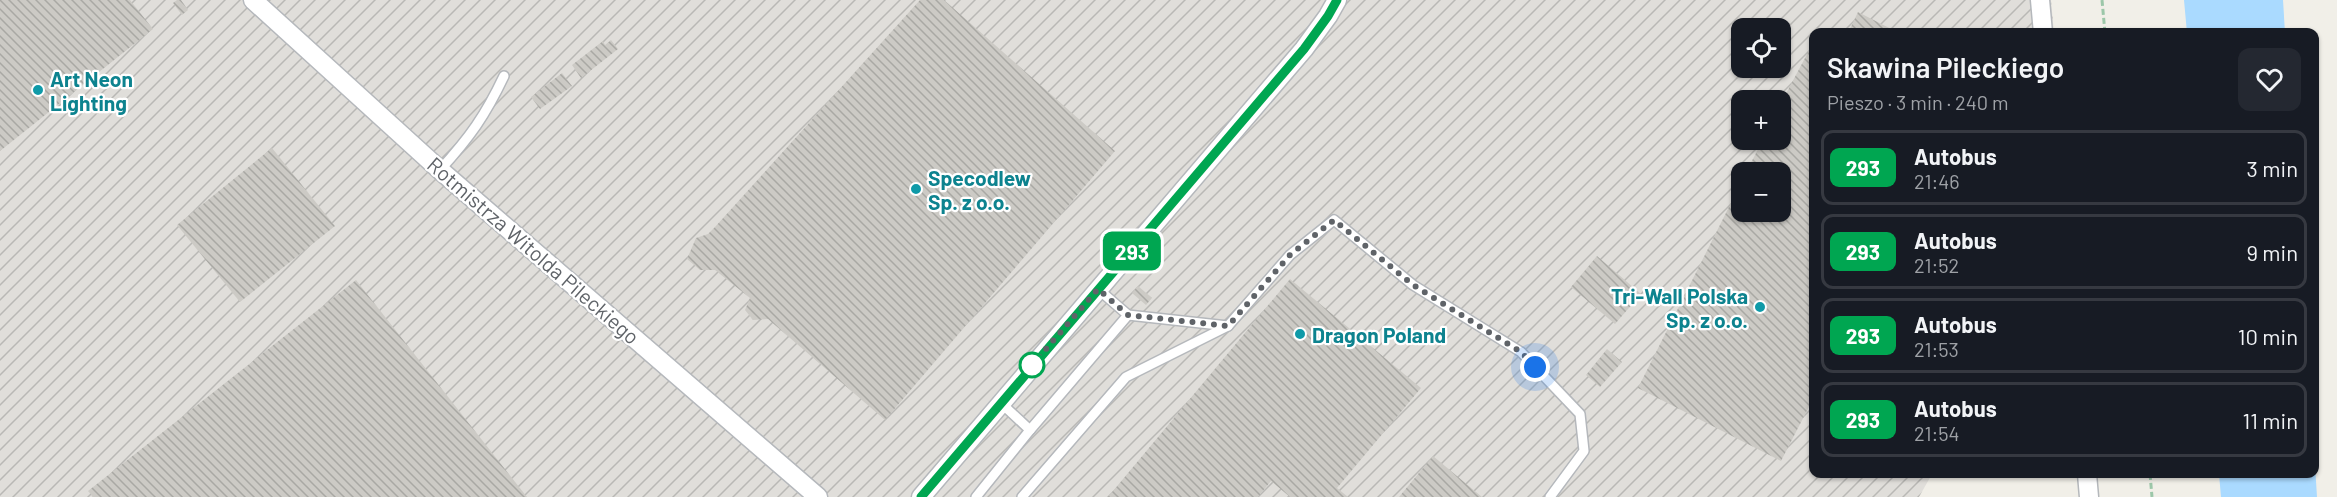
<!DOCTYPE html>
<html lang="pl">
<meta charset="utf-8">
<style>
:root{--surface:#171b24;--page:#242831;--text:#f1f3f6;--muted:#9ea1a6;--line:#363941}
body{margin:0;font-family:Barlow,sans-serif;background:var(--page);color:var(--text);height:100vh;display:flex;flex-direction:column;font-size:22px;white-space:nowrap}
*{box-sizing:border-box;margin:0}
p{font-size:20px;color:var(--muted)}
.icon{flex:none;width:33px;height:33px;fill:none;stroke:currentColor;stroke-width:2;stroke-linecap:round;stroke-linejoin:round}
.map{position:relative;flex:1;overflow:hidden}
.side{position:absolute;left:1809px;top:28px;width:510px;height:450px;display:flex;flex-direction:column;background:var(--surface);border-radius:12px;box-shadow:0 2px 4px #0004}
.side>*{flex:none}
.badge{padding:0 12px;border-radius:9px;font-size:21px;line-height:39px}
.controls{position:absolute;left:1731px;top:18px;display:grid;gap:12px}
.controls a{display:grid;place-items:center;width:60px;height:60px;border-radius:12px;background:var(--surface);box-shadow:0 2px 4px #0004;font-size:30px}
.you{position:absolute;width:30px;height:30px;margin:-15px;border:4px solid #fff;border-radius:50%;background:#1a73e8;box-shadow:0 0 0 9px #1a73e833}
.map>.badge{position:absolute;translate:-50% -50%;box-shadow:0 0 0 3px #fff}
.round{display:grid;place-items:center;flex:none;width:63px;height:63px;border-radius:12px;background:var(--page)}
.head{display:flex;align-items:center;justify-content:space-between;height:102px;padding:0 18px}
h1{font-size:28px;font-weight:600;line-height:45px}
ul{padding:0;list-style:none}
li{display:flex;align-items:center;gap:18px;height:75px;margin:0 12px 9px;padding:0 6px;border:3px solid var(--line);border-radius:12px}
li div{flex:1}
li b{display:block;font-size:22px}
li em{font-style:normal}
li .badge{min-width:66px;font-weight:700;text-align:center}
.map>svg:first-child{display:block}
</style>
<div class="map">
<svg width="2337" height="497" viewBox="0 0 2337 497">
<defs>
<pattern id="industrial-furrows" width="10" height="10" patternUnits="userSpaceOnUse" patternTransform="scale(1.5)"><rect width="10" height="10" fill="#e0deda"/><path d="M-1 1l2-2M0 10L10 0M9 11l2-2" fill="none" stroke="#b9b8b5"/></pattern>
<pattern id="building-back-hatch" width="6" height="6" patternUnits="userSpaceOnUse" patternTransform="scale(1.5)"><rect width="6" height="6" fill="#cccac5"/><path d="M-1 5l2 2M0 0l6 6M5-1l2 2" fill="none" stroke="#a9a8a4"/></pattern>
</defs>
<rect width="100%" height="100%" fill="#f1efe8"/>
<path fill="url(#industrial-furrows)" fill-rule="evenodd" d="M0,0h2051l3,33h-240v441h118l-13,23h-1919zM1742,28h38v40h-38zM1742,100h38v40h-38zM1742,172h38v40h-38z"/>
<g fill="#aadaff">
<path d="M2184,0h99l2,33h-98z"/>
<path d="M2315,465l2,32h-96l-2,-23h95z"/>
</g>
<g fill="url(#building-back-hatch)">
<path d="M0,0h130l23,29 -153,122z"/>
<path d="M177,0h4l7,10 -6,5 -9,-12z"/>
<path d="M920,0h24l171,151 -230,269 -117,-101 -15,1 -8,-10 5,-12 -35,-28h-15l-13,-11 9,-21 12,-4 7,-7z"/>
<path d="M1858,12l41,21h-51z"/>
<path d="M611,40l7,9 -37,29 -9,-13 31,-24 2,4z"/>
<path d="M1814,41v356l-33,64 -143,-73 104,-207v31h38v-40h-34l17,-32h17v-35z"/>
<path d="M562,73l10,13 -32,23 -9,-12z"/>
<path d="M272,148l63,78 -95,76 -63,-77z"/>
<path d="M1597,256l44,38 -26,30 -44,-37z"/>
<path d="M1290,279l131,109 -84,100 11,9h-58l-19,-16 -13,16h-150z"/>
<path d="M356,280l171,217h-434l-5,-6z"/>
<path d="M1138,286l14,12 -6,7 -14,-12z"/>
<path d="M1607,349l15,13 -22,25 -14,-12z"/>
<path d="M1433,456l49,41h-83z"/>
</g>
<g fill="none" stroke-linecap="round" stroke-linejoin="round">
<g stroke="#b5b8bc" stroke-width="12">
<g id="lane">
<path d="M440,170c30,-33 45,-54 64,-94"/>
<path d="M1098,289l30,26 100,11 62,-71 44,-35 79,65 108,67 59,62 4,37 -34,46"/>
<path d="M1001,403l29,27 98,-115"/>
<path d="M976,497l54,-67"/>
<path d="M1022,497l104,-120 102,-51"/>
</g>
</g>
<g stroke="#b5b8bc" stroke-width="21">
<g id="street">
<path d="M253,0l187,170 378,327"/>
<path d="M2040,0l3,33"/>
<path d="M2087,474l2,23"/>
<path d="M921,497l383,-448 24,-33 9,-16"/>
</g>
</g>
<g stroke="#9cc7a9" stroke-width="3" stroke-dasharray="6 3" stroke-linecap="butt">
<path d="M2102,0l3,33"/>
<path d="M2150,474l2,23"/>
</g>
<use href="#lane" stroke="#fff" stroke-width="9"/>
<use href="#street" stroke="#fff" stroke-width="18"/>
</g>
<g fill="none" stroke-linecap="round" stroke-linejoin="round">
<g stroke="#fff" stroke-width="14">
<path id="line" d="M921,497l383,-448 24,-33 9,-16"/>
</g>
<use href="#line" stroke="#00a651" stroke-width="9"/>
<path stroke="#5f6368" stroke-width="6" stroke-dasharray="0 10.8" d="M1032,365l66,-76 30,26 100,11 62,-71 44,-35 79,65 108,67 14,15"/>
</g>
<g fill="#0f9aa8" stroke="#fff" stroke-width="2">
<circle cx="38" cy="90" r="6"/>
<circle cx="916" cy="189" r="6"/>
<circle cx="1760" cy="307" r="6"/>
<circle cx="1300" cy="334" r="6"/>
</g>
<circle fill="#fff" stroke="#00a651" stroke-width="3" cx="1032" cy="365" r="12"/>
<g text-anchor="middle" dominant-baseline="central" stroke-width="4.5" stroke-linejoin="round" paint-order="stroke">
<g font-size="21" font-weight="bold" fill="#0d838f" stroke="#fff" text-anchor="start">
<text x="50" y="78">Art Neon<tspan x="50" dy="24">Lighting</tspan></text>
<text x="928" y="177">Specodlew<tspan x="928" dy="24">Sp. z o.o.</tspan></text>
<text x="1748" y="295" text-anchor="end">Tri-Wall Polska<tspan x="1748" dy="24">Sp. z o.o.</tspan></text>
<text x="1312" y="334">Dragon Poland</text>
</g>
<g font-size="21" fill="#5f6368" stroke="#fff">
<text transform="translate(534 250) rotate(41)">Rotmistrza Witolda Pileckiego</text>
</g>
</g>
</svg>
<div class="controls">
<a><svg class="icon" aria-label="locate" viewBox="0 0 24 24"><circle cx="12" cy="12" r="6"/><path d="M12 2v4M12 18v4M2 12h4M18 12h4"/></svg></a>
<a>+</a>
<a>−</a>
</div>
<div class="you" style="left:1535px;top:367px"></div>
<b class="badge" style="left:1132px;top:251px;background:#00a651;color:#fff">293</b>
<section class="side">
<div class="head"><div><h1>Skawina Pileckiego</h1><p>Pieszo · 3 min · 240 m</p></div><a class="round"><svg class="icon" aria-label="heart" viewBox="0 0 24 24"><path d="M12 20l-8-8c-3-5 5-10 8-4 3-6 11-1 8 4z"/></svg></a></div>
<ul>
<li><span class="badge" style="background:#00a651;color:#fff">293</span><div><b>Autobus</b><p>21:46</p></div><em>3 min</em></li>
<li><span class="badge" style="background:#00a651;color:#fff">293</span><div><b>Autobus</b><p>21:52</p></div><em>9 min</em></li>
<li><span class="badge" style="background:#00a651;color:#fff">293</span><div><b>Autobus</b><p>21:53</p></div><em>10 min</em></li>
<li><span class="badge" style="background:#00a651;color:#fff">293</span><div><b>Autobus</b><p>21:54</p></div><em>11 min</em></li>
</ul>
</section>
</div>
